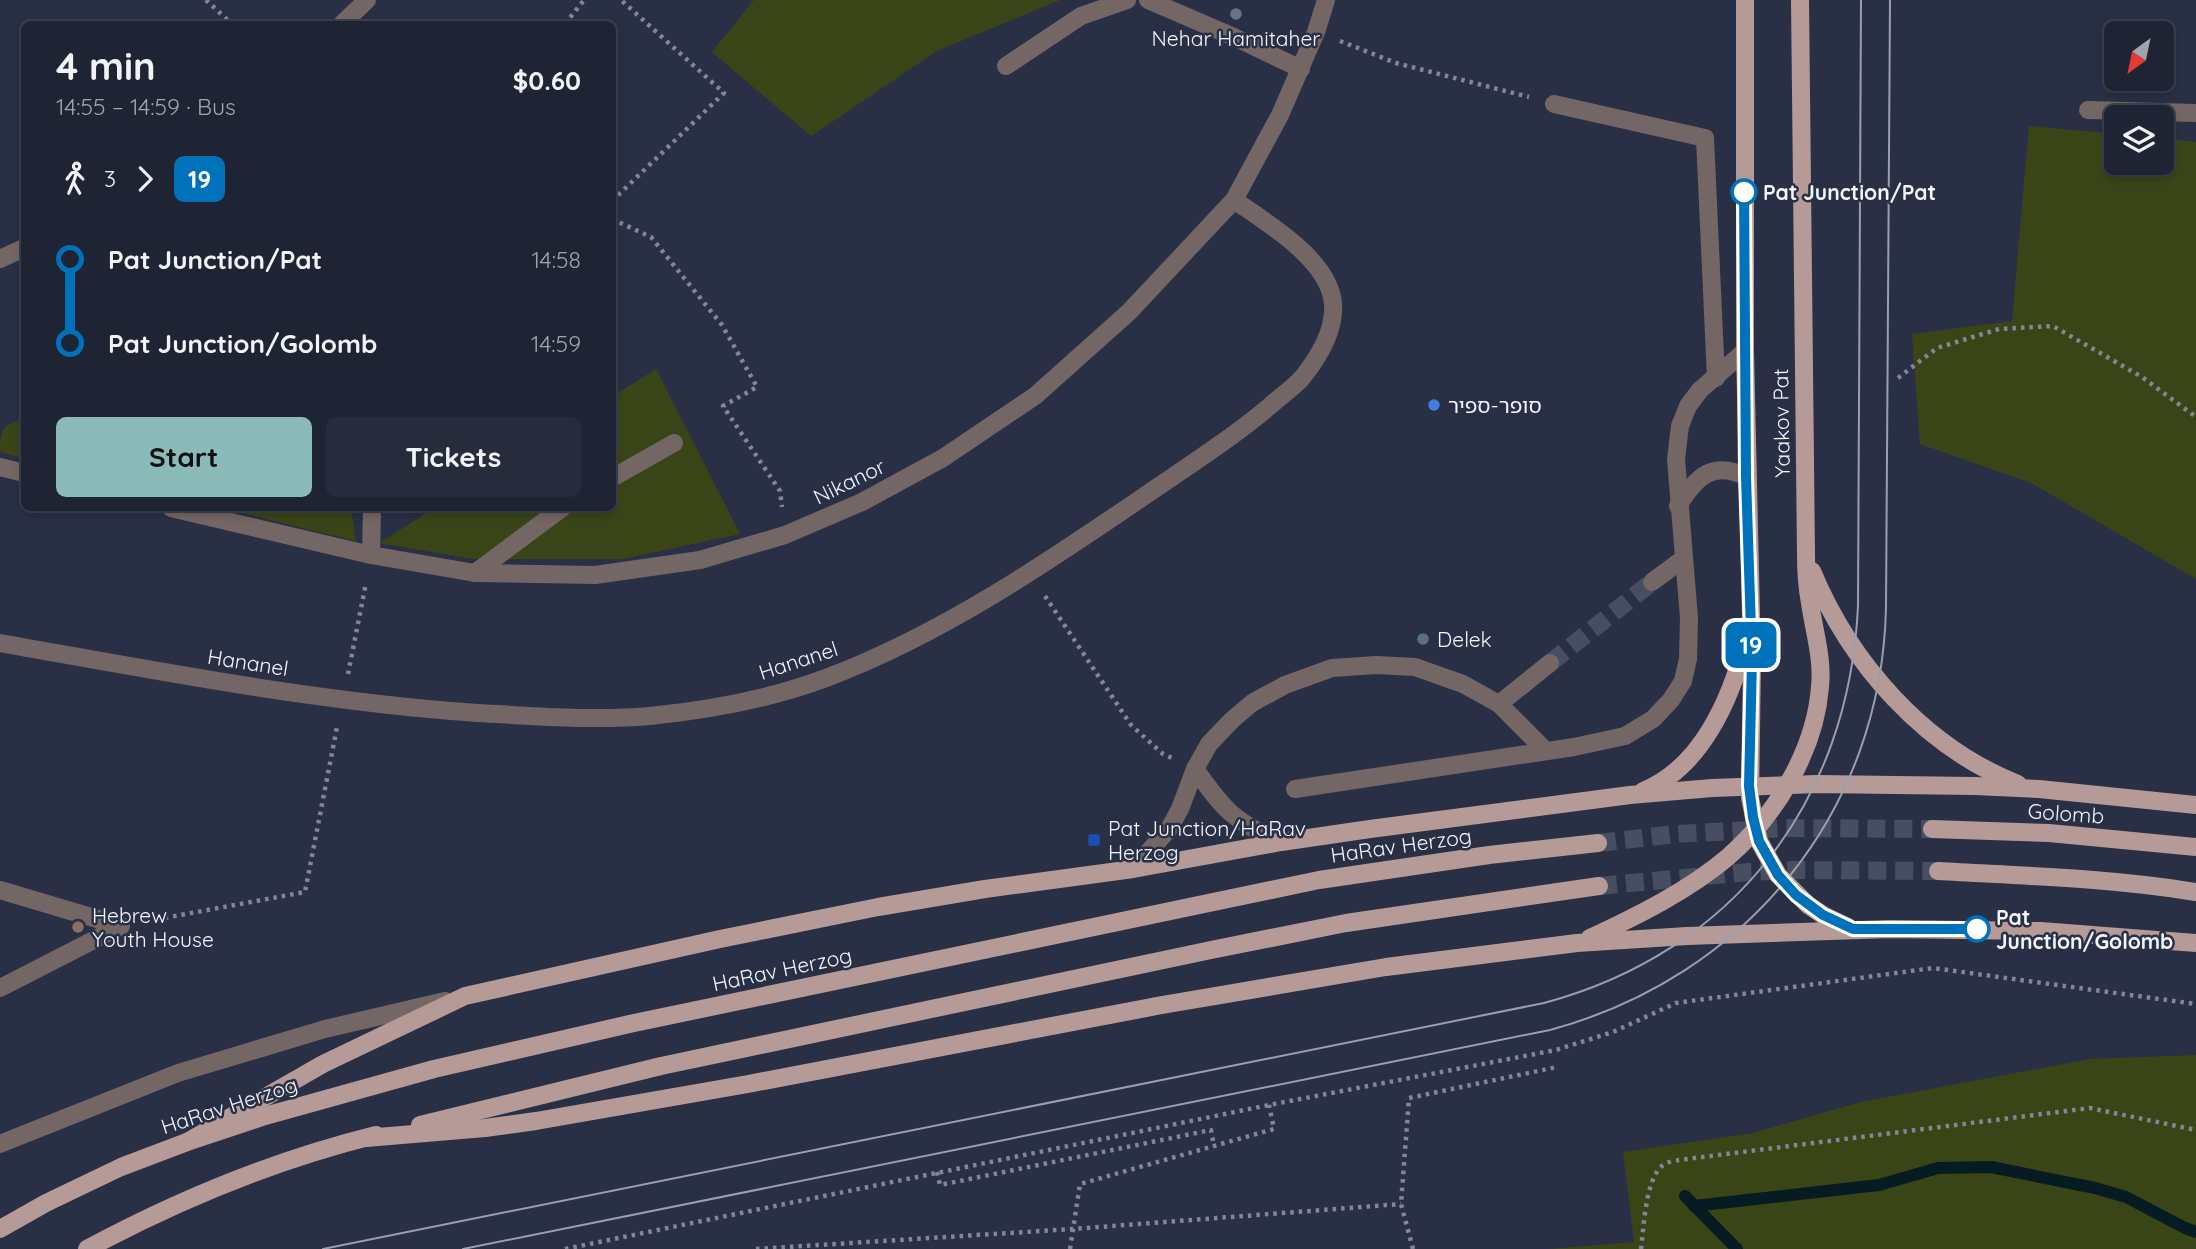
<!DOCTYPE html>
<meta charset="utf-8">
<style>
:root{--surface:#1f2434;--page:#272c3c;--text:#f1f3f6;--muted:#a1a4ac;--line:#3c414f;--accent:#8bbbb9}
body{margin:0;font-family:Quicksand,"Noto Sans Hebrew",sans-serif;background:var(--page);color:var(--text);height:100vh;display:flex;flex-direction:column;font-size:26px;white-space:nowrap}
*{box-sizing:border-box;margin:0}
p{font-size:23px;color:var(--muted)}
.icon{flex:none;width:38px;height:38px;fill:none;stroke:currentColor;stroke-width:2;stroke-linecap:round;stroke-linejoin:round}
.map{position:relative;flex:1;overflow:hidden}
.details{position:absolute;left:21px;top:21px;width:595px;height:490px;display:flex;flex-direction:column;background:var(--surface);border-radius:10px;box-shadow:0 4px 10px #0003,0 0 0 2px var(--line)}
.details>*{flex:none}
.badge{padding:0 14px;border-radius:10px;font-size:24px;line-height:46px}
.needle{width:46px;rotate:213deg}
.tools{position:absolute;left:2104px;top:21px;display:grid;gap:14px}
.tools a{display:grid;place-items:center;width:70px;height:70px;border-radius:10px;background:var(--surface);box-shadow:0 4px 10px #0003,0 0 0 2px var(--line);font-size:35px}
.map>.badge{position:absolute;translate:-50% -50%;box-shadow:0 0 0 4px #fff}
.legs{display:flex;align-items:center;gap:10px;height:77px;padding:0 35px;font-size:23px}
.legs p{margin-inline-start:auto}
.headline{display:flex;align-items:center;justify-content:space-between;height:119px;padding:0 35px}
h1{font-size:38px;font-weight:700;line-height:52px}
.primary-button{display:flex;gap:14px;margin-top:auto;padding:14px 35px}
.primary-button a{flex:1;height:80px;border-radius:10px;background:var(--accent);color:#111;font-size:28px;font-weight:700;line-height:80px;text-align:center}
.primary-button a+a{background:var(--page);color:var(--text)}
ul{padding:0 35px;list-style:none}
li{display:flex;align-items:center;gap:24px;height:84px;font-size:26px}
li i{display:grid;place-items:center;width:10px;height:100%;margin:0 9px;background:currentColor}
li i::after{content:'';width:18px;height:18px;margin:-9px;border:5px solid;border-radius:50%;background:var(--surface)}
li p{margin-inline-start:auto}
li:first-child i{background:linear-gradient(#0000 50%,currentColor 0)}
li:last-child i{background:linear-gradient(currentColor 50%,#0000 0)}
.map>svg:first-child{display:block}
</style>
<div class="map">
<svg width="2196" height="1249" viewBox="0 0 2196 1249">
<rect width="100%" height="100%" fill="#293045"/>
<g fill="#3a4517">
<path d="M754,0h306l-123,51 -126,85 -99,-84z"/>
<path d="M2029,126l87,8v29h45v-25l35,4v437l-165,-96 -111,-39 -8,-110 100,-13z"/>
<path d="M656,369l84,165 -117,25h-150l-94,-16 56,-35h177l1,-112z"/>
<path d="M24,418v40l-24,-6c0,-24 3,-26 24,-34z"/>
<path d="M222,508h129l5,33z"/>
<path d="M2196,1055v194h-648l86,-7 -11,-90 130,-19 108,-31 229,-43z"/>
</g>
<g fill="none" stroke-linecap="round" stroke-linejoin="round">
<g stroke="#071b22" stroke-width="12">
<path d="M1685,1196l52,53"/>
<path d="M1694,1206l185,-21 59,-17 53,-1 104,21 31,9 59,31 11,4"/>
</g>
<path stroke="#474e61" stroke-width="18" stroke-dasharray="18 9" stroke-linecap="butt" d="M1550,663l102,-81"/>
<g stroke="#474e61" stroke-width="18" stroke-dasharray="18 9" stroke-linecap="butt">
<path d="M1598,843l78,-9 110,-6 146,1"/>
<path d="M1599,886l149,-14 44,-2 146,1"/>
</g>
<g stroke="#818796" stroke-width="4.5" stroke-dasharray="3.5 5" stroke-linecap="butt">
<path d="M206,0l26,24"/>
<path d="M565,24l19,-24"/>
<path d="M1340,41l56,22 133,34"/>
<path d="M612,201l112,-108 -103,-93"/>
<path d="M612,219l39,18 71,88 35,62 -34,19 57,85 2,16"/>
<path d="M1898,378l39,-30 62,-19 54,-3 89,51 54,40"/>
<path d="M1045,596l86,129 32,29 9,4"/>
<path d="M348,674l18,-91"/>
<path d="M148,921l157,-29 32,-165"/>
<path d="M937,1172l3,13 271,-55 3,16"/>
<path d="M565,1249l704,-144 287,-55 57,-18 63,-29 257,-35 263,36"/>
<path d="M756,1249l317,-20 328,-25"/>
<path d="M1070,1249l10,-65 194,-55 -5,-24"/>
<path d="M1413,1249l-12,-45 8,-106 148,-31"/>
<path d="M1641,1249c3,-22 4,-68 21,-83 4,-4 12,-5 17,-6l411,-52 106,22"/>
</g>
<g stroke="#746665" stroke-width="18">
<path d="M1148,0l86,37 67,32"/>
<path d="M342,24l25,-24"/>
<path d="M1006,66l75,-50 46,-16"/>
<path d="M1554,104l151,34 11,240"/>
<path d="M2088,110l108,3"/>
<path d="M0,259l24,-11"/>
<path d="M0,467l24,6"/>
<path d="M612,478l62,-35"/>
<path d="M1678,506c18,-29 34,-46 69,-29"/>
<path d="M171,508l200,47 104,18 120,2 105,-15 85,-25 77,-33 81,-44 92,-62 94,-84 105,-112 46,-85 36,-83 10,-32"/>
<path d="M371,555l1,-47"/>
<path d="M475,573l87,-65"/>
<path d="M1652,582l31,-23"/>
<path d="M0,643c159,28 317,59 478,70 57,3 115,8 172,3 59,-6 120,-17 176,-38 122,-46 232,-123 339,-196 37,-25 73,-49 106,-77 10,-9 22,-17 31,-27 16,-20 33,-48 31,-74 -3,-44 -66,-81 -99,-104"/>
<path d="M1499,704l51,-41"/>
<path d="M1195,769c29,41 39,53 86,73"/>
<path d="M1295,789l279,-42 51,-11 28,-17 18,-19 12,-19 5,-22 1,-41 -13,-159 4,-33 8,-20 12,-16 45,-39"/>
<path d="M1133,869l36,-40 11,-20 15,-40 14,-25 23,-24 20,-17 33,-18 47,-17 44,-3 39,2 48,17 36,20 46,46"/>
<path d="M0,890l121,36 -121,62"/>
<path d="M0,1144l178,-71 147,-44 120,-28"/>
</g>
<g stroke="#b69a97" stroke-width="18">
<path d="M1745,0v351l7,309 -2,138 9,43 19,34 30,30 15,10 25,12"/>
<path d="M1812,571c38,92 112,176 206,213"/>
<path d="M1643,791c58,-23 88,-92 102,-148"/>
<path d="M1932,829l117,4 147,14"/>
<path d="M1938,871c86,5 173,7 258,21"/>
<path d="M1590,938c47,-22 98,-47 138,-81 48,-42 87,-106 92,-170 3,-29 -6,-56 -10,-84 -3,-16 -4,-32 -4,-48l-6,-555"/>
<path d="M420,1125l241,-59 550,-116 135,-27 253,-37"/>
<path d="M366,1138l119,-10 51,-7 212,-37 414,-79 224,-38 191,-24 110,-7 203,-7 151,2 155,12"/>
<path d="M187,1142l136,-78 142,-68 255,-57 158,-32 107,-18 148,-20 148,-27 89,-13 260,-34 82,-7 104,-4 159,2 64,3 157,16"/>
<path d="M0,1229l46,-26 75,-36 66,-25 78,-26 169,-47 200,-46 685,-143 170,-25 109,-12"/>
<path d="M87,1249c91,-49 188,-89 289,-114"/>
</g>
<g stroke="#9a9fad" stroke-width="2">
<path d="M323,1249l1221,-246c190,-51 305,-202 314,-397l3,-606"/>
<path d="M463,1249l1087,-219c196,-53 332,-218 336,-423l4,-607"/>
</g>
</g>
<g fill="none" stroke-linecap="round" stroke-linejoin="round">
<g stroke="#fff" stroke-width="16">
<path id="line-1" d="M1744,192l2,285 6,183 -3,126 4,31 6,24 19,34 18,20 27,20 30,14h124"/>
</g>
<use href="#line-1" stroke="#0072bc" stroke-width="10"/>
</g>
<circle fill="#6b7280" stroke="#293045" stroke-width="2.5" cx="1236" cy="14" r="7"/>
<g fill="#fff" stroke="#0072bc" stroke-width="3.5">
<circle cx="1744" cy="192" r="12"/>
<circle cx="1977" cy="929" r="12"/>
</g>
<circle fill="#3f7fe0" stroke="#293045" stroke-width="2.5" cx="1434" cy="405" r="7"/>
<circle fill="#5c6f8a" stroke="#293045" stroke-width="2.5" cx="1423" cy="639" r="7"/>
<rect fill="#1a4fb4" stroke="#293045" stroke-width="2.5" x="1087" y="833" width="14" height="14" rx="3.5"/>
<circle fill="#8d6e63" stroke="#293045" stroke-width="2.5" cx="78" cy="927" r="7"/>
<g text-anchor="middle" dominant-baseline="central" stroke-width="5" stroke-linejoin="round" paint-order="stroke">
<g font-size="21" fill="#f1f5fd" stroke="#293045" text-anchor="start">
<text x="1236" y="38" text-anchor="middle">Nehar Hamitaher</text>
<text x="1448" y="405">סופר-ספיר</text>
<text x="1437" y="639">Delek</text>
<text x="1108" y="828">Pat Junction/HaRav<tspan x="1108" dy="24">Herzog</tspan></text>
<text x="92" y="915">Hebrew<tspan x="92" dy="24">Youth House</tspan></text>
</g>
<g font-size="21" font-weight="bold" fill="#f1f5fd" stroke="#293045" text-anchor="start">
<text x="1763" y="192">Pat Junction/Pat</text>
<text x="1996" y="917">Pat<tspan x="1996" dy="24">Junction/Golomb</tspan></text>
</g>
<g font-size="21" fill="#f1f5fd" stroke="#293045">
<text transform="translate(1781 423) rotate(-91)">Yaakov Pat</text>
<text transform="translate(849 481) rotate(-26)">Nikanor</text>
<text transform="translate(798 660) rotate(-18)">Hananel</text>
<text transform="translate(248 662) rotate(9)">Hananel</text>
<text transform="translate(2066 813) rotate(4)">Golomb</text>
<text transform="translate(1401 845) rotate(-8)">HaRav Herzog</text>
<text transform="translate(782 969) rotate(-12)">HaRav Herzog</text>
<text transform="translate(229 1105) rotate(-18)">HaRav Herzog</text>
</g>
</g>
</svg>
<div class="tools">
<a><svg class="needle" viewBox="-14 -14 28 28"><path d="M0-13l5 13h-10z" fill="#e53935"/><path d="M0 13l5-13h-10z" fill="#a1a4ac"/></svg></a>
<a><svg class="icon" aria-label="layers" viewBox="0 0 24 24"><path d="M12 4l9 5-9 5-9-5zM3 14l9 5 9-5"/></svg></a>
</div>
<b class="badge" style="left:1751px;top:645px;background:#0072bc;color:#fff">19</b>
<section class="details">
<div class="headline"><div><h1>4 min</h1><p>14:55 – 14:59 · Bus</p></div><b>$0.60</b></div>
<div class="legs"><svg class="icon" aria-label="walk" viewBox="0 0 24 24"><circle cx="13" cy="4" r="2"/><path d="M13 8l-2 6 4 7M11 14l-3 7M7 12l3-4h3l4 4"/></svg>3<svg class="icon" aria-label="forward" viewBox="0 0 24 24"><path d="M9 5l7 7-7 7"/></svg><b class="badge" style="background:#0072bc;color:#fff">19</b></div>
<ul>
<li><i style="color:#0072bc"></i><b>Pat Junction/Pat</b><p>14:58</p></li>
<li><i style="color:#0072bc"></i><b>Pat Junction/Golomb</b><p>14:59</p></li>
</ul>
<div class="primary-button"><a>Start</a><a>Tickets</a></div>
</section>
</div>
